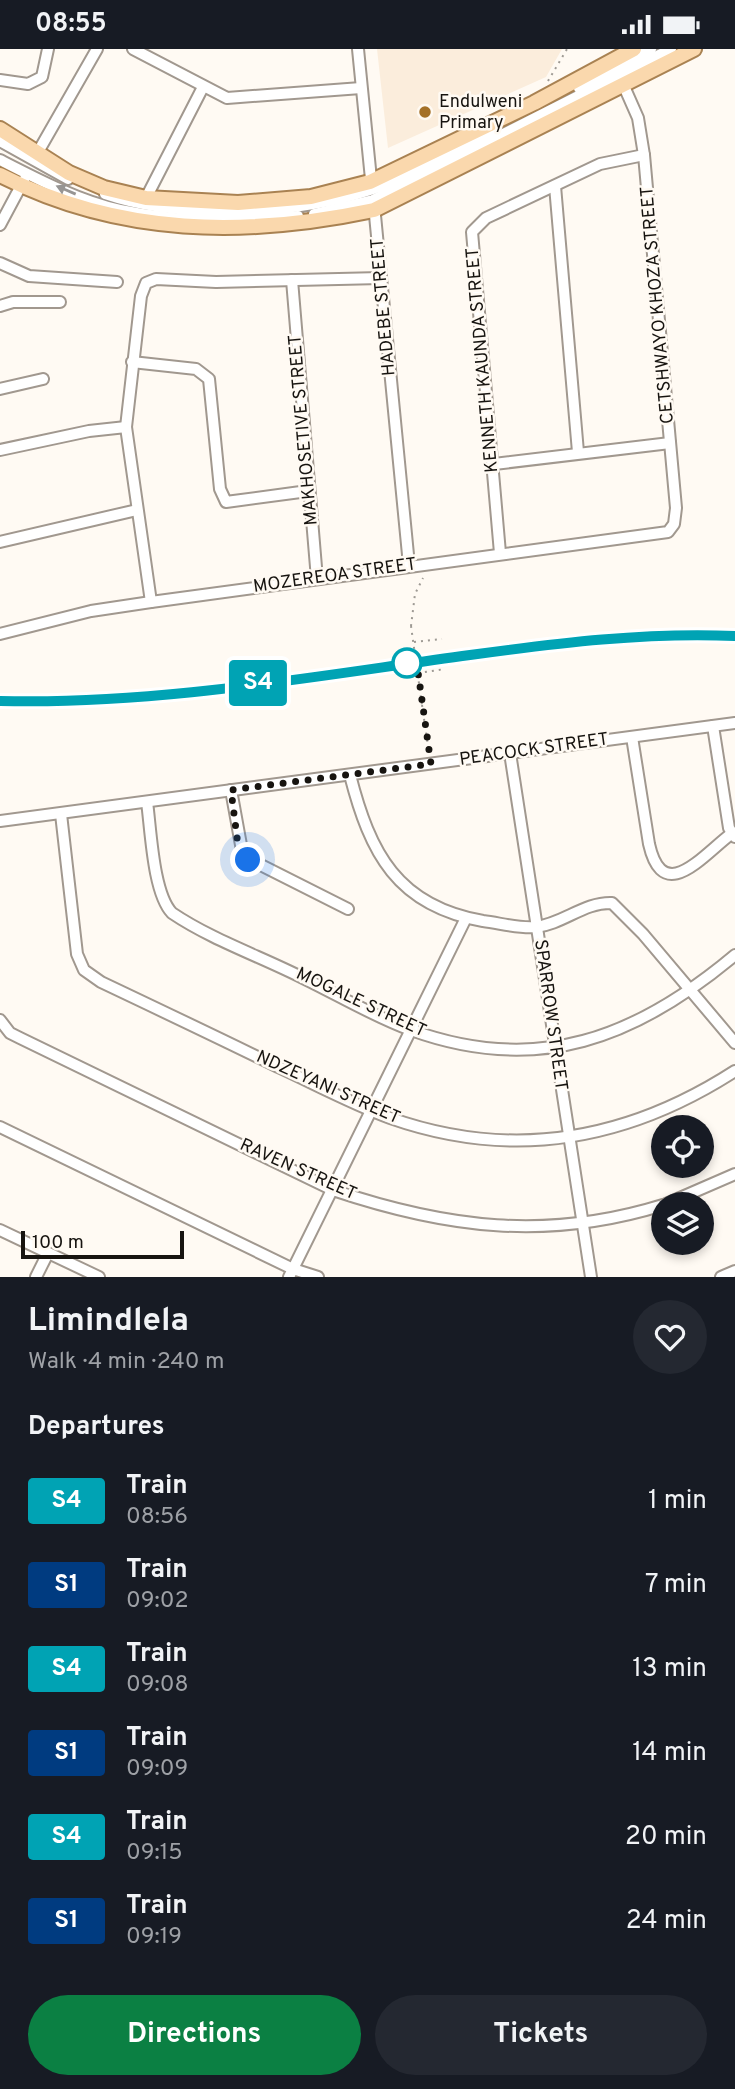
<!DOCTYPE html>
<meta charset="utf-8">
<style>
:root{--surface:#171b24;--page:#242831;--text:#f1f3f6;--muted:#9ea1a6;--accent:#0b8043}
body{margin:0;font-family:Overpass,sans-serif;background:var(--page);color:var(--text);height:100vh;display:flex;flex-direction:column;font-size:26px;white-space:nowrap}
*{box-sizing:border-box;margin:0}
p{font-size:23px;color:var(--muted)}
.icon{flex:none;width:38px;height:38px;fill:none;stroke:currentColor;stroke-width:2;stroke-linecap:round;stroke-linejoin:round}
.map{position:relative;height:1228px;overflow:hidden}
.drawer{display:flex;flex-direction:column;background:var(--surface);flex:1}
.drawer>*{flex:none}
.badge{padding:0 14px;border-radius:5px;font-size:24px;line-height:46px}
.fabs{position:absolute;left:651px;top:1066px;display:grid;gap:14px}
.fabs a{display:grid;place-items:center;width:63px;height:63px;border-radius:50%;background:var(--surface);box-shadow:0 4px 10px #0003;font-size:35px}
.scale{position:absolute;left:21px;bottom:18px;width:163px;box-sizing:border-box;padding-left:7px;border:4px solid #171410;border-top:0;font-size:19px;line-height:24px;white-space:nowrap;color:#171410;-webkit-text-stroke:5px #fffaf3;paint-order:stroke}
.you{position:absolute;width:35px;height:35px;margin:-18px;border:5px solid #fff;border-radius:50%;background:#1a73e8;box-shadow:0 0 0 10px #1a73e833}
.map>.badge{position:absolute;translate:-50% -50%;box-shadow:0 0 0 4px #fff}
h2{padding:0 28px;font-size:26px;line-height:63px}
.round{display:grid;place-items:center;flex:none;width:74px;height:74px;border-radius:37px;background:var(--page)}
.head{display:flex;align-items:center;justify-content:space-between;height:119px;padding:0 28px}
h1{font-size:33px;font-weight:700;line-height:52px}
.button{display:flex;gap:14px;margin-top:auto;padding:14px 28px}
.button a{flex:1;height:80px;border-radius:42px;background:var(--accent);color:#fff;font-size:28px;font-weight:700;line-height:80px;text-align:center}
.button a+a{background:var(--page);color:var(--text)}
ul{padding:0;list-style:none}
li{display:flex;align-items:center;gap:21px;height:84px;padding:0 28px}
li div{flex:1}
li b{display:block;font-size:26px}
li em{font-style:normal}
li .badge{min-width:77px;font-weight:700;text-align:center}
.status{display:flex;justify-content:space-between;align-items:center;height:49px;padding:0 35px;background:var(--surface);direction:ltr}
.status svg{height:19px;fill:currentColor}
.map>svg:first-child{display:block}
</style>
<div class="status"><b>08:55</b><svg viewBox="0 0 49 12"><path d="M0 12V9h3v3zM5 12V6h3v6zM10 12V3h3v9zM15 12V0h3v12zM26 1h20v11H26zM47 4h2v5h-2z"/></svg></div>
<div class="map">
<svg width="735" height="1228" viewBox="0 0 735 1228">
<rect width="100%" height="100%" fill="#fffaf3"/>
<path fill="#fbeddc" d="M377,0h185l-16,28 -158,71z"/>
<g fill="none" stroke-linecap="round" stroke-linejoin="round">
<g stroke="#a1988f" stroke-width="14">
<g id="minor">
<path d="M133,0l94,49 134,-10"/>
<path d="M358,0l14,140"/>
<path d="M0,31l28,4 14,-7 6,-28"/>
<path d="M579,39l72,-39"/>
<path d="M0,92l68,38"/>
<path d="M34,110l63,-110"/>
<path d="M0,111c37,19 79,41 120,50 56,12 121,12 178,6"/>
<path d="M555,137l23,266"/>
<path d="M105,145c77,26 189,21 265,-4 43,-14 85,-41 125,-61"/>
<path d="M146,149l57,-111"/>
<path d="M374,156l35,360"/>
<path d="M314,165l59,-14 298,-151"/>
<path d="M0,176l24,-45"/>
<path d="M0,214l29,13 88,6"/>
<path d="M292,231l25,299"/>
<path d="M0,257l13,-4h47"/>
<path d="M132,313l64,7 13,10 11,110 6,13 82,-11"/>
<path d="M0,340l43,-10"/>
<path d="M0,401l89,-19 37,-4"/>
<path d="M494,415l176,-21"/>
<path d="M0,493l137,-32"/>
<path d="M500,504l-28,-321 14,-14 114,-54 44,-9"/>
<path d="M151,553l-25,-175 15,-131 5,-13 10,-4 60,3 165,-4"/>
<path d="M0,585l91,-23 60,-9 517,-70 6,-8 2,-16 -32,-353 -6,-37 -15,-34"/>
<path d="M713,677l16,102 6,9"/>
<path d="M632,688l17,107c14,62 53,12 82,-10"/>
<path d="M510,704l81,524"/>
<path d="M350,726c20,78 47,131 133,146 17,2 37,8 53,6 27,-3 48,-25 76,-24l31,31 92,109"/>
<path d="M231,741l12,66 105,53"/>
<path d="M147,753c4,29 6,91 25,111 40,27 90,44 133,66 35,17 70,38 106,51 127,46 225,8 324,-75"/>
<path d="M61,765l16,140 7,16 17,12c59,28 118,56 177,85 37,17 74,37 112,51 122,43 238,22 345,-47"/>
<path d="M0,772l735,-98"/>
<path d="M0,971l10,13 10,5 313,152c113,38 214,51 330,15"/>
<path d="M0,1078l293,142 25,8"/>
<path d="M666,1155l69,-30"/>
<path d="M0,1181l99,47"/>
<path d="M36,1228l12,-24"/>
<path d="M289,1228l177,-359"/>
<path d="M721,1228l14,-6"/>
</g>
</g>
<g stroke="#a98252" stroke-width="18">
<g id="major">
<path d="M0,80l69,44 35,15 42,10 92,5 73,-6 59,-15 164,-79 100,-54"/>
<path d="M0,126c119,61 246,62 374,35l320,-161"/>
</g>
</g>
<g stroke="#9e9a94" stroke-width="2" stroke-dasharray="2 5" stroke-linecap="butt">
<path d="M548,32l19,-32"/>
<path d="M411,577l4,-32 8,-16"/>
<path d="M414,593l28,-3"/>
<path d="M418,624l27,-4"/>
<path d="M422,656l7,48"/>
</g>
<use href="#minor" stroke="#fff" stroke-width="10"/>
<use href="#major" stroke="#fad8ad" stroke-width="14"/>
<path stroke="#4c4844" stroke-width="3.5" stroke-dasharray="9 9" stroke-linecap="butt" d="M0,652c157,4 315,-25 470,-46 88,-12 176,-23 265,-19"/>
<path stroke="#9e9a94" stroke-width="2" stroke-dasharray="2 5" stroke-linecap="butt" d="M411,577l11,79"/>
</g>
<defs><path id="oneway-solid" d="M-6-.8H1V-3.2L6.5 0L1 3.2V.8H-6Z" transform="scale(1.75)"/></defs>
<use fill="#979593" href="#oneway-solid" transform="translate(66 141) rotate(-157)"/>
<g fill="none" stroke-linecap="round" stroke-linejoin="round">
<g stroke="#fff" stroke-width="16">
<path id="line" d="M0,652c157,4 315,-25 470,-46 88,-12 176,-23 265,-19"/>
</g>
<use href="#line" stroke="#00a3b4" stroke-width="10"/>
<path stroke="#171410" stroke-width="7" stroke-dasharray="0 12.6" d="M248,811l-10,-15 -7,-55 200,-26 -15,-106 -9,5"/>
</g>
<circle fill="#a47128" stroke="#fffaf3" stroke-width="2.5" cx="425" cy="63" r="7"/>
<circle fill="#fff" stroke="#00a3b4" stroke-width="3.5" cx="407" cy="614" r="14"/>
<g text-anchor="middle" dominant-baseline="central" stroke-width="5" stroke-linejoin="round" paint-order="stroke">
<g font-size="18" fill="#171410" stroke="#fffaf3" text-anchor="start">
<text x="439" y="53">Endulweni<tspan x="439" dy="21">Primary</tspan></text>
</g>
<g font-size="18" fill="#171410" stroke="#fffaf3">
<text transform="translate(658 256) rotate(-95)">CETSHWAYO KHOZA STREET</text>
<text transform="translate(384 258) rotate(-95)">HADEBE STREET</text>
<text transform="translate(483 311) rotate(-95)">KENNETH KAUNDA STREET</text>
<text transform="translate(304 381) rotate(-95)">MAKHOSETIVE STREET</text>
<text transform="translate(335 527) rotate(-8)">MOZEREOA STREET</text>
<text transform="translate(534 701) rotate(-8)">PEACOCK STREET</text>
<text transform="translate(361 954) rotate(25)">MOGALE STREET</text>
<text transform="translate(550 966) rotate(82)">SPARROW STREET</text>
<text transform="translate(328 1039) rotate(24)">NDZEYANI STREET</text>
<text transform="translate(298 1121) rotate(24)">RAVEN STREET</text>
</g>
</g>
</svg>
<div class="fabs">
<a><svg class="icon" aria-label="locate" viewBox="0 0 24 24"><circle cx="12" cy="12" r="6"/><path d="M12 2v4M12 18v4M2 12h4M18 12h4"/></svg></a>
<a><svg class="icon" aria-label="layers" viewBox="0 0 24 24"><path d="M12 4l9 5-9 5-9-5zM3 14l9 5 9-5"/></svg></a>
</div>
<div class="scale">100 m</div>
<div class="you" style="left:248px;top:811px"></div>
<b class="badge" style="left:258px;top:634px;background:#00a3b4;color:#fff">S4</b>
</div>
<section class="drawer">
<div class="head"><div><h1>Limindlela</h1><p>Walk · 4 min · 240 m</p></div><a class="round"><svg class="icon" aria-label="heart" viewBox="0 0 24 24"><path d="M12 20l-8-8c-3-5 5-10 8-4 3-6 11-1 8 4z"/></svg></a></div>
<h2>Departures</h2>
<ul>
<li><span class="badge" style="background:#00a3b4;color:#fff">S4</span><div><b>Train</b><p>08:56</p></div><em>1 min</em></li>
<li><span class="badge" style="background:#003b80;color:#fff">S1</span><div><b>Train</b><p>09:02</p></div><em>7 min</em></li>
<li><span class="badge" style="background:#00a3b4;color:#fff">S4</span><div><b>Train</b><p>09:08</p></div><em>13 min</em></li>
<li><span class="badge" style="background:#003b80;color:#fff">S1</span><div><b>Train</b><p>09:09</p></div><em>14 min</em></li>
<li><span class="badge" style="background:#00a3b4;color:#fff">S4</span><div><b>Train</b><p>09:15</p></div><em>20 min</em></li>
<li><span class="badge" style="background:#003b80;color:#fff">S1</span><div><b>Train</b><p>09:19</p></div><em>24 min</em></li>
</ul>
<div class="button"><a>Directions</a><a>Tickets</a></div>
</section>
